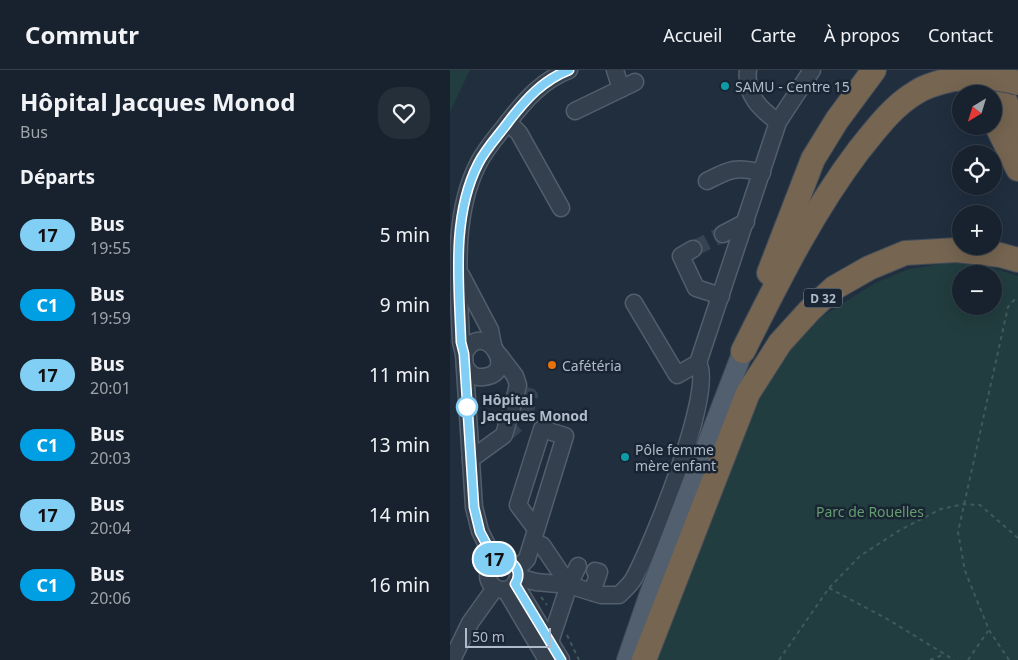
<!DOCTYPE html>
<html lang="fr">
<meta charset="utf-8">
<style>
:root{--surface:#18222e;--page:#252f3a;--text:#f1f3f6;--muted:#9fa4aa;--line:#363f4a}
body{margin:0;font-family:"Noto Sans",sans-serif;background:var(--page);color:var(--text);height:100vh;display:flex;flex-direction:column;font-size:19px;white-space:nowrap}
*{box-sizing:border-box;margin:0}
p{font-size:16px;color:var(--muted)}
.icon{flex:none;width:28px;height:28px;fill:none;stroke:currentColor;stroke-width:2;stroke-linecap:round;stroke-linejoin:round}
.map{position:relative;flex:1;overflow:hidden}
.panel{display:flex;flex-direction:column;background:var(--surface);width:450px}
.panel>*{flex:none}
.badge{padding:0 10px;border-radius:16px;font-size:18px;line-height:32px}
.needle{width:32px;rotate:218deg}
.fabs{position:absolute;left:502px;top:15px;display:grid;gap:10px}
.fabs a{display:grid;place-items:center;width:50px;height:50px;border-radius:50%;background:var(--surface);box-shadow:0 5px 20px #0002,0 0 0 1px var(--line);font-size:25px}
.scale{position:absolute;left:15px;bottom:12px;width:86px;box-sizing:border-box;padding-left:5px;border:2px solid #b0bbca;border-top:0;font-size:14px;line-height:18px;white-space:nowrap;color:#b0bbca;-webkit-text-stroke:4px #1a2533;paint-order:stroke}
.map>.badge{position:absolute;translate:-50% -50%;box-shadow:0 0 0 2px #fff}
h2{padding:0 20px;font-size:19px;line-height:45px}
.round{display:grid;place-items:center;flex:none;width:52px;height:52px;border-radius:20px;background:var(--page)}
.head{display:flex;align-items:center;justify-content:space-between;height:85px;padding:0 20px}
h1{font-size:24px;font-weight:700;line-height:38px}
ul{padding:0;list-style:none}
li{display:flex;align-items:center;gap:15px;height:70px;padding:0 20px}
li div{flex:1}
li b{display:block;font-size:19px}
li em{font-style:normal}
li .badge{min-width:55px;font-weight:700;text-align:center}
header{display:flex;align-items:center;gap:30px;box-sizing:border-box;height:70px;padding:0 25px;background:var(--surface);border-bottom:1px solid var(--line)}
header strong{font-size:24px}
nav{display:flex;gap:28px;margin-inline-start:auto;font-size:18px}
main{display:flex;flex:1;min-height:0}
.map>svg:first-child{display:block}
</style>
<header>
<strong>Commutr</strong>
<nav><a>Accueil</a><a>Carte</a><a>À propos</a><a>Contact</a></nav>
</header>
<main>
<section class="panel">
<div class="head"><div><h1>Hôpital Jacques Monod</h1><p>Bus</p></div><a class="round"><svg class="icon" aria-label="heart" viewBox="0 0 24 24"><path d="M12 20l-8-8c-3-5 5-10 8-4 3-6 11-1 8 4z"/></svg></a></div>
<h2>Départs</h2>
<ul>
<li><span class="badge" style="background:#82cff5;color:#111">17</span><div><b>Bus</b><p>19:55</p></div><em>5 min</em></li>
<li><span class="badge" style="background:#009ee3;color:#fff">C1</span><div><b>Bus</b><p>19:59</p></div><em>9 min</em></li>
<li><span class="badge" style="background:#82cff5;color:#111">17</span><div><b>Bus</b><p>20:01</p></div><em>11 min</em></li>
<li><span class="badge" style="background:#009ee3;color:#fff">C1</span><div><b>Bus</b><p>20:03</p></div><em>13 min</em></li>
<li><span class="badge" style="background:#82cff5;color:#111">17</span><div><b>Bus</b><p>20:04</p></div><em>14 min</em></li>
<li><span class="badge" style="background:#009ee3;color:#fff">C1</span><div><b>Bus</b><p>20:06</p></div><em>16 min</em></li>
</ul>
</section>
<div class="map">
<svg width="568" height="590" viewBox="0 0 568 590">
<rect width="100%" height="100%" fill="#202e3e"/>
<g fill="#223d3f" fill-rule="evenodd">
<path d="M0,0h20l-20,42z"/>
<path d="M517,190l51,16v384h-363l110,-279 27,-34 29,-30 54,-34 34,-14zM511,204h33v32h-33z"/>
</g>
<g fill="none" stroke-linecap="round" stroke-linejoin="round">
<g stroke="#364353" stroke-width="16" stroke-dasharray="16 8" stroke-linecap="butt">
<path d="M243,179l30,-15"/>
<path d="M54,365c18,-13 21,-17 26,-39l-14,-3"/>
</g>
<g stroke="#535e6c" stroke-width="19">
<g id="minor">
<path d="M165,0l6,19"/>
<path d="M298,0c-3,25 12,39 30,52"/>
<path d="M125,41l60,-29"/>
<path d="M58,52l11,11 42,75"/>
<path d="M257,111c23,-12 30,-15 55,-8"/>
<path d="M273,164l23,-12"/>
<path d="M243,179l-12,7 15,32 25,8"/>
<path d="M11,205l29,55 3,15"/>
<path d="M184,233l43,72 21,-12 80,-241 34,-52"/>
<path d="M14,284c19,-39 57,20 19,23 -9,1 -14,-4 -18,-11"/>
<path d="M21,389l33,-24 12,-42 2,-8 -3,-9 -16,-21"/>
<path d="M92,475l27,40"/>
<circle cx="53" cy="505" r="15"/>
<path d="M46,493l-16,-32 -6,-24 -10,-153 -3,-12c-2,-57 -10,-125 17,-178 8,-16 20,-29 31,-43 17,-22 34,-41 60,-51"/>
<path d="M67,499l10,-10 38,-123 -23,-7 -24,76 18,24"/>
<path d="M68,507l18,5 33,3"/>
<path d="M65,514l46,76"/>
<path d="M119,515l9,-19"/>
<path d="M142,522l7,-20 -4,-1"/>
<path d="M58,524l39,66"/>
<path d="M100,572l19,-57 32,10h18c5,-5 12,-11 15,-17 17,-31 82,-189 64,-215"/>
<path d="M2,590l18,-37 25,-35"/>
</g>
</g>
<g stroke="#3e4957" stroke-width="22">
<path id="major" d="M177,590l22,-64 94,-245"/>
</g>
<g stroke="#404b59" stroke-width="26">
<g id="highway">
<path d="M524,0l9,24"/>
<path d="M543,0l25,64"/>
<path d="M544,50l24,49"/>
<path d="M319,203l44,-114 24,-39 37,-50"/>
<path d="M293,281c35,-70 69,-139 116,-201 17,-21 33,-43 56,-57 12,-8 26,-11 39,-14"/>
<path d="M194,590l104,-267 32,-50 30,-33 24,-22 35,-20 36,-15 52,-3 43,5 18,5"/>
</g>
</g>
<g stroke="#405a5c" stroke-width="2" stroke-dasharray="4 4" stroke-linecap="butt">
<path d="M379,518l60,32 65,40"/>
<path d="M91,527l6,8"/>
<path d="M117,565l12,25"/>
<path d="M329,590l50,-72 31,-32 40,-26 41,-21 23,-5 16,1 38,33"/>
<path d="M480,590l15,-6"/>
<path d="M518,590l20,-29"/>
<path d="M559,590l-20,-30 -24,-59 -7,-39 50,-225 8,-9 2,1"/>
</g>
<use href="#minor" stroke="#35404e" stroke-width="16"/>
<use href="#major" stroke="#525f6e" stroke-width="20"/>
<use href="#highway" stroke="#756551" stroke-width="24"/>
<g stroke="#404b59" stroke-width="26" stroke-linecap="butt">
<path id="highway-bridge" d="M504,9c24,-3 41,-2 64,4"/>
</g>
<use href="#highway-bridge" stroke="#756551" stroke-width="24"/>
</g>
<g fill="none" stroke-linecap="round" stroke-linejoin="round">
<g stroke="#fff" stroke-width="11">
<path id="line" d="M111,590l-46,-76c6,-9 3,-18 -7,-23l-12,1 -16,-30 -6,-25 -10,-153 -3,-12c-2,-58 -10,-125 17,-178 8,-16 21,-29 31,-43 17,-22 34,-41 60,-51"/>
</g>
<use href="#line" stroke="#82cff5" stroke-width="8"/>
</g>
<g fill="#0f9aa8" stroke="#1a2533" stroke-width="2">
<circle cx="275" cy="16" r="5"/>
<circle cx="175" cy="387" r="5"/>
</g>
<circle fill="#e8710a" stroke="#1a2533" stroke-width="2" cx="102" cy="295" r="5"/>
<circle fill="#fff" stroke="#82cff5" stroke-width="2.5" cx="17" cy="337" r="10"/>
<g text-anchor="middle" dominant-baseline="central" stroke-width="5" stroke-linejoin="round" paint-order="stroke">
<rect fill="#1a2533" stroke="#838e9d" stroke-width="1" x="354" y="218.5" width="38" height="19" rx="4"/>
<g font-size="12" font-weight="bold" fill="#b0bbca">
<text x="373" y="228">D 32</text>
</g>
<g font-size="14" fill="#b0bbca" stroke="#1a2533" text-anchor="start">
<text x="285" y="16">SAMU - Centre 15</text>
<text x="112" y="295">Cafétéria</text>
<text x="185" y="379">Pôle femme<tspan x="185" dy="16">mère enfant</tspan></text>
</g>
<g font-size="14" font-weight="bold" fill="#b0bbca" stroke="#1a2533" text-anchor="start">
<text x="32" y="329">Hôpital<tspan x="32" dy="16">Jacques Monod</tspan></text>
</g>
<g font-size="14" fill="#649d6f" stroke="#1a2533">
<text x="420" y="441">Parc de Rouelles</text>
</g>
</g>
</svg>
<div class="fabs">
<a><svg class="needle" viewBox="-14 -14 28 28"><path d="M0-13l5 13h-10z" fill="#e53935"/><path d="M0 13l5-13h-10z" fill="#9fa4aa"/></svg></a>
<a><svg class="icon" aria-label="locate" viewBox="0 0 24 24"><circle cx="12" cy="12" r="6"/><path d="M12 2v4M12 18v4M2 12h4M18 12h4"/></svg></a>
<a>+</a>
<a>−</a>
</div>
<div class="scale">50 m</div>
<b class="badge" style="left:44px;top:489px;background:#82cff5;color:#111">17</b>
</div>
</main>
